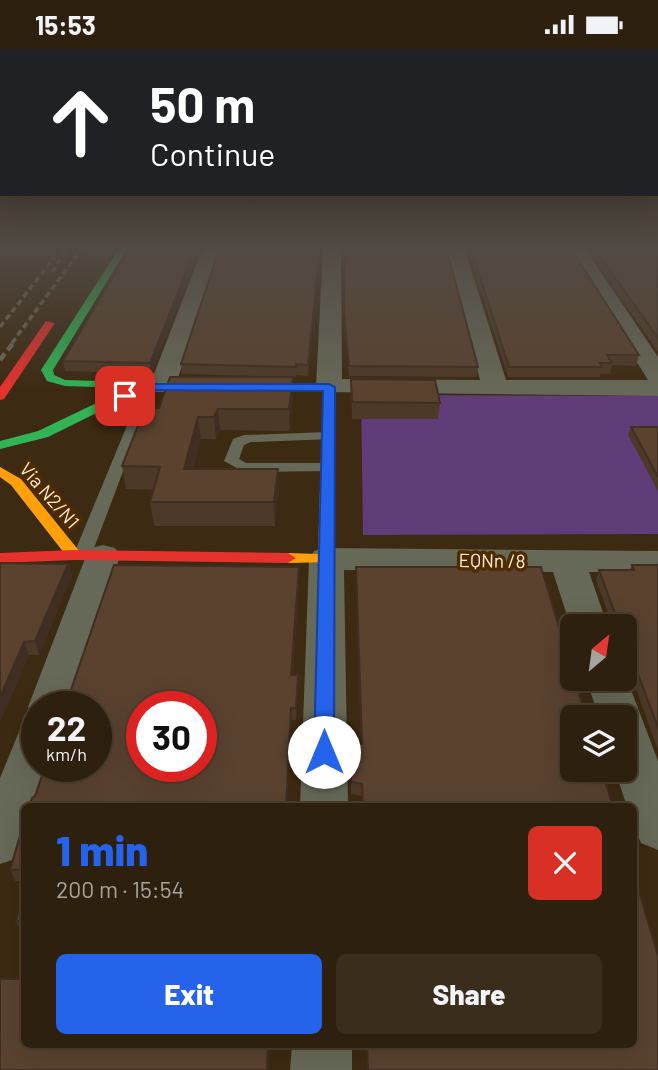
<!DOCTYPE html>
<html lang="en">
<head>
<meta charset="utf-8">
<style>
	body { margin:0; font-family:Barlow,sans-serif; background:#3a2d1c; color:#f1f3f6; height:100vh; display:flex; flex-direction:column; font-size:26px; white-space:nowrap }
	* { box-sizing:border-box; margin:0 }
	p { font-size:23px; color:#a7a39e }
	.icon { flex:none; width:38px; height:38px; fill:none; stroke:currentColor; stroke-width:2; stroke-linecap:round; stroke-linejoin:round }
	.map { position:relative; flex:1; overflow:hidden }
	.panel { position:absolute; left:21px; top:754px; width:616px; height:245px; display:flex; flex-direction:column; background:#2e200e; border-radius:10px; box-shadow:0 7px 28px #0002,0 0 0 2px #493e2e }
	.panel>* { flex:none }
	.guide { position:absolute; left:0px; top:0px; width:658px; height:147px; box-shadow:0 7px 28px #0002,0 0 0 2px #493e2e; background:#202124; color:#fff; overflow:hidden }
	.needle { width:46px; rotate:29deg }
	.buttons { position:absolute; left:560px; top:565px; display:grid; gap:14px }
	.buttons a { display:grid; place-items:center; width:77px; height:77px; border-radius:10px; background:#2e200e; box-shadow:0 7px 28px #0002,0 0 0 2px #493e2e; font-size:35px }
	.speed { position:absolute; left:21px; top:642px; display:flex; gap:14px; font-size:35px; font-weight:700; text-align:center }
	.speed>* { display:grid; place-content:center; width:91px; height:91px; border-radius:50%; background:#2e200e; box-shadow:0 7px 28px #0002,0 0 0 2px #493e2e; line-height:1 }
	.speed small { font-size:18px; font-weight:400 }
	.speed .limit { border:10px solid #d22; background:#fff; color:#111 }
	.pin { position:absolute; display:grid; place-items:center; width:60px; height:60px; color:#fff; margin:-30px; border-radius:14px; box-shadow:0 4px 10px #0006 }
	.me { position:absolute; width:77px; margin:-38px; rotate:0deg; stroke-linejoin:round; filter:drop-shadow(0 0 5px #0008) }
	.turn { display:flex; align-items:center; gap:24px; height:147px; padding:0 35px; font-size:32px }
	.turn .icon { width:91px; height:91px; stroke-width:2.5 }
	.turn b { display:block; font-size:49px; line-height:60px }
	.round { display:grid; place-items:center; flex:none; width:74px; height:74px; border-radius:10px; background:#3a2d1c }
	.head { display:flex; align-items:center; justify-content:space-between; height:119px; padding:0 35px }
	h1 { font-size:42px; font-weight:800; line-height:52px; color:#2563eb }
	.button { display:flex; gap:14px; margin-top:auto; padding:14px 35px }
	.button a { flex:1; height:80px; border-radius:10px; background:#2563eb; color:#fff; font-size:28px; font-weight:800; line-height:80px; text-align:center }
	.button a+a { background:#3a2d1c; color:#f1f3f6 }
	.status { display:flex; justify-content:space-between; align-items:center; height:49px; padding:0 35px; background:#2e200e; direction:ltr }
	.status svg { height:19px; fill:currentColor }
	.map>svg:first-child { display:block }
	.green { fill:#603c78 }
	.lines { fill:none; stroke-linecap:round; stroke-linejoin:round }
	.lane { fill:#676958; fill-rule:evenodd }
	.street { fill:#676958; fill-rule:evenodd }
	.fast { fill:#30b455; fill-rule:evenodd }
	.slow { fill:#ff9f0a; fill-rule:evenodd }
	.jam { fill:#e5322d; fill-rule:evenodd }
	.rail-far1 { stroke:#706a59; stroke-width:3.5; stroke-dasharray:6 3.5; stroke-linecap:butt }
	.rail { stroke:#706a59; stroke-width:4.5; stroke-dasharray:8 4.5; stroke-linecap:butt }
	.wall { fill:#4d3928 }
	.shaded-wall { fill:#3f2e21 }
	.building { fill:#5a422f; stroke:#3f2e21; stroke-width:2; fill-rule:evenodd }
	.route { fill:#2563eb; stroke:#184099; stroke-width:2 }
	.labels { text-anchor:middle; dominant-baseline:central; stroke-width:7; stroke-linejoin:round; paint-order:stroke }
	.street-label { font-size:19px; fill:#fdecdc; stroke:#4f2c00 }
</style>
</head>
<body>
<div class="status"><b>15:53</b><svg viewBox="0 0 49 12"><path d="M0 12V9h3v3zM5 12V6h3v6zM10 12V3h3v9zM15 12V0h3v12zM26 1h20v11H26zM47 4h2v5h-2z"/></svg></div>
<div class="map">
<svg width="658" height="1021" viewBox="0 0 658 1021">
	<rect width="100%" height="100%" fill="#3d2a12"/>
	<!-- green -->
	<path class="green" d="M361,346L658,347V485L363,486Z"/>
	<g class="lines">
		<!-- lane -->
		<path class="lane" d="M149,334L155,338L91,507L88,511H76L73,507L143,338Z
			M328,383L333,384V390L251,393L244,396L239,410L246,414H327L335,419L332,422L244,423L224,412L233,390L244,386Z"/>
		<!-- street -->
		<path class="street" d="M203,198H221L175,338L171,343H153L149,338Z
			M323,198H341L342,330L480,331L446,198H464L506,331H648L566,198H584L658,308V347L320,343L316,338Z
			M103,496L115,499L120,507L70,658H37V671L34,670L28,658L86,507L91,499Z
			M326,499L658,502V524L589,523L608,578H572V582L553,523L344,521L348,758H300L309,510L314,502Z
			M625,625L658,712V801L641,794L634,779V758H627L615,721H625V668H599L586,630H625Z
			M37,673V718H50L37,758H24V794L18,809L0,815V729L21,678Z
			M292,996H352V1021H290Z"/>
		<!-- fast -->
		<path class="fast" d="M120,198H128L53,321L54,326L65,331L202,335L208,338L202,341L145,340L48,388L0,400V392L38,382L128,339L65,337L47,332L41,321Z"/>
		<!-- slow -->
		<path class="slow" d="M202,335L333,336L334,510L332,513L288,514L280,509L288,504L318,505L323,341L198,340L196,338Z
			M0,418L21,430L80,503L82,506L80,509H68L11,436L0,428Z"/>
		<!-- jam -->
		<path class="jam" d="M46,272L55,274L4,350L0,351V338Z
			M74,501L288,504L296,509L288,514L74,511L0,514V504Z"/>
		<!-- rail-far1 -->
		<path class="rail-far1" d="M52,223L68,198
			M0,278L54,209
			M12,294L83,198"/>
		<!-- rail -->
		<path class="rail" d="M0,311L14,293"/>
	</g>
	<!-- wall -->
	<path class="wall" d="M200,198L151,325L65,322L63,312Z
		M321,198L308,327L296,326V328L182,325L181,315Z
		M344,198L478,318L477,328L349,327L344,274Z
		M467,198H570L639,306L636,317L612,316L610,325H600V328H508Z
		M586,198H658V303Z
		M293,328V350L289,382L220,381L216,390H201L193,420H278L279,443L275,477H154L150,453L154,441L126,440L122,417L159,359Z
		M351,330L440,354L438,370H352Z
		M631,378H658V442L628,386Z
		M0,514L68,515L72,527L39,606H29L0,673Z
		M632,516H658V701L625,610V578H613L596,531L599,521H630Z
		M299,518V529L293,626H298L296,671H291L35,747Z
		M356,518L613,758H362V747L351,745V695H361Z
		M24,773V832H15L10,821Z
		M24,844V883H21L16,872Z"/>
	<!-- shaded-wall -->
	<path class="shaded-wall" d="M196,198H200L151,325L150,314Z
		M320,198H321L308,327V316Z
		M293,328V350L289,382V360Z
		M218,360L220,381L216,390L214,368Z
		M198,368L201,390L187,444L184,420Z
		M278,420L279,443L275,477L274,453Z
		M68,515L72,527L39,606L35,592Z
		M299,518V529L292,638L291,626Z
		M24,593L29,606L0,673V648Z
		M298,626V638L296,671V659Z
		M291,659V671L287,758H286Z
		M268,996H270L269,1021H267Z"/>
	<!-- building -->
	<path class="building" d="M131,198H196L150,314L63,312Z
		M220,198H320L308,316L296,315V318L181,315Z
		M344,198H446L478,318L349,317L344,264Z
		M470,198H570L639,306H607L612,314H600L602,318H509Z
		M593,198H658V289Z
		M170,328H293L289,360H218L214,368H198L184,420H278L274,453H150L160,418L122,417L145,359H159Z
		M351,330L435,331L440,354L352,353Z
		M631,378H658V428Z
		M0,514L68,515L35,592L24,593L0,648Z
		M114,516L299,518L291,626H298L296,659H291L286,758H29L32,749L35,747L45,718H96V658H65ZM142,658H201V718H142Z
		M632,516H658V679L625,590V578H620L599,521H634Z
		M356,518H541L572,622V630H575L586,668H572V721H602L613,758H363L362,735L351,733V695H362Z
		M24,773V820L10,821Z
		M634,825L658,907V1021H368L367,996H634Z
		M24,844V872H16Z
		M0,930H24V996H268L267,1021H0Z"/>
	<!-- sky -->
	<linearGradient id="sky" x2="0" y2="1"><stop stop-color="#22170a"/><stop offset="0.58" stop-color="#514a44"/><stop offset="1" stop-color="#514a44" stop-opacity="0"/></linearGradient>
	<rect width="658" height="341" fill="url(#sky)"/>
	<!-- route -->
	<path class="route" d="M138,335H329L335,338L334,703L331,709H317L314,703L323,342L144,341L129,350H121V344Z"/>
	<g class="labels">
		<!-- street labels -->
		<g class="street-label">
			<text transform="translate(50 446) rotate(49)">Via N2/N1</text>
			<text transform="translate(492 511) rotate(1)">EQNn /8</text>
		</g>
	</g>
</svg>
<div class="buttons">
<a><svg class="needle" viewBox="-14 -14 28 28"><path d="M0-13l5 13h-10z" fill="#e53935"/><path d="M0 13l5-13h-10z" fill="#a7a39e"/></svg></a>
<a><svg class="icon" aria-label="layers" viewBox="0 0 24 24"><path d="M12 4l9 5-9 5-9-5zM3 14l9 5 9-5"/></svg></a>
</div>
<div class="speed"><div>22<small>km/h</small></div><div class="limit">30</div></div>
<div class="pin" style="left:125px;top:347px;background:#d93025"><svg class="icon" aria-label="arrive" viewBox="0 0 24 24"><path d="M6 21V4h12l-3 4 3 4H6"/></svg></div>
<svg class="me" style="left:324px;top:703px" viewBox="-20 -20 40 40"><circle r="19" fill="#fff"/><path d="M0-13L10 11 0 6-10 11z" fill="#2563eb"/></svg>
<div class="guide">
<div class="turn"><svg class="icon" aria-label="ahead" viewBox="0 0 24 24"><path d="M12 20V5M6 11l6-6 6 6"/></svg><div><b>50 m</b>Continue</div></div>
</div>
<section class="panel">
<div class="head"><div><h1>1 min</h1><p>200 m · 15:54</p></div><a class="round" style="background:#d93025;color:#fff"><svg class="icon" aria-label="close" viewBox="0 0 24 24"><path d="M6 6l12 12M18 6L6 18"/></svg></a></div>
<div class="button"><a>Exit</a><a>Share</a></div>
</section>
</div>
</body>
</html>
